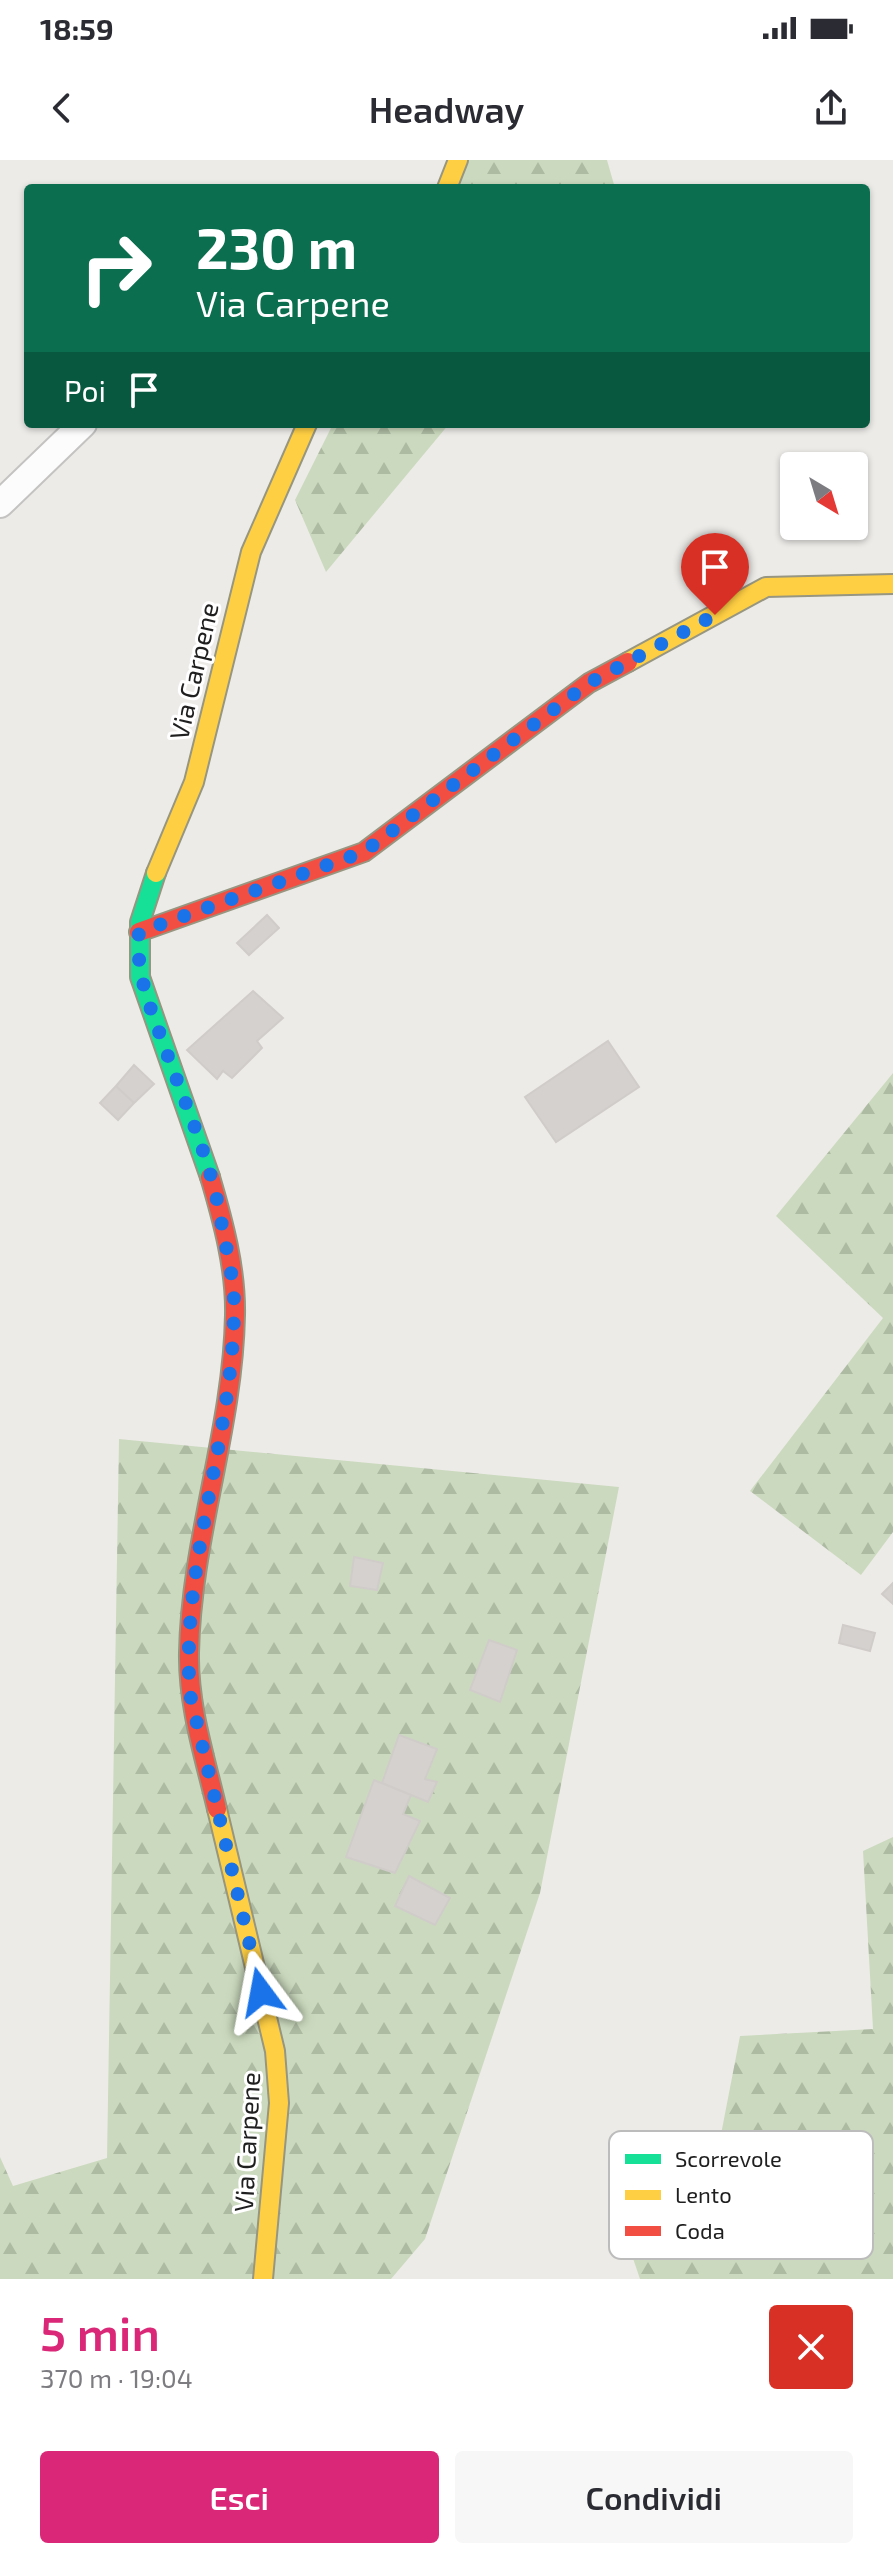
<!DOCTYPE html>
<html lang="it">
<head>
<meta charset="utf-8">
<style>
	body { margin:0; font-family:"Exo 2",sans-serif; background:#f7f7f7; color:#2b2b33; height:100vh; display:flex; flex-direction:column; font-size:30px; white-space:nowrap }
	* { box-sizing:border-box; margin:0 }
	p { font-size:26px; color:#7c7c81 }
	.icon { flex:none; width:44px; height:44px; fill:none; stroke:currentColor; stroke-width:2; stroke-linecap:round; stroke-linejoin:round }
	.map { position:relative; height:2119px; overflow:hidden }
	.side { display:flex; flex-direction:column; background:#fff; flex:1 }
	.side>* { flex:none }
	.top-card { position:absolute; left:24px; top:24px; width:846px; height:244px; border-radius:8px; box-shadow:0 2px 6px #0004; background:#0b6e4f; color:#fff; overflow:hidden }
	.needle { width:52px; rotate:142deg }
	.controls { position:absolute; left:780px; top:292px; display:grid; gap:16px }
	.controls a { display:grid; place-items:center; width:88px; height:88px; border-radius:8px; background:#fff; box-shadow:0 2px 6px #0004; font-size:40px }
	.pin { position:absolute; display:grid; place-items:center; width:68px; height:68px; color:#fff; margin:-82px -34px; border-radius:50% 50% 50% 0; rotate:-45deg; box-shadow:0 0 8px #0007 }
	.pin .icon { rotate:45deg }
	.me { position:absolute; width:88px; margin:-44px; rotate:347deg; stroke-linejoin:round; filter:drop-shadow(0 0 6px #0008) }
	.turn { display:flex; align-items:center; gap:28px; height:168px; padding:0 40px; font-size:36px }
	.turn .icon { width:104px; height:104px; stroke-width:2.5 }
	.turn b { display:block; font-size:56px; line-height:68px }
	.then { display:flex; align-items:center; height:76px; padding:0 40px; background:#0003; gap:16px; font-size:30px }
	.round { display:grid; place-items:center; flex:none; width:84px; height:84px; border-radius:8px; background:#f7f7f7 }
	.overview { display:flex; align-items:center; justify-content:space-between; height:136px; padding:0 40px }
	h1 { font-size:48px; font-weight:600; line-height:60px; color:#db2777 }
	.cta { display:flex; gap:16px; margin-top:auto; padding:16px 40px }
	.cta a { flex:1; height:92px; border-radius:8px; background:#db2777; color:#fff; font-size:32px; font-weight:600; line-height:92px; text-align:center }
	.cta a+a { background:#f7f7f7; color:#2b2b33 }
	.status { display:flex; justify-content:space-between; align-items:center; height:56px; padding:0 40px; background:#fff; direction:ltr }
	.status svg { height:22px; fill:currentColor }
	header { display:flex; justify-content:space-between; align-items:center; height:104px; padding:0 40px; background:#fff; font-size:36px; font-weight:600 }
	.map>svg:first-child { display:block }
	.forest { fill:url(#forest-firs) }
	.building { fill:#d4d1cf; stroke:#d0ccc9; stroke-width:2 }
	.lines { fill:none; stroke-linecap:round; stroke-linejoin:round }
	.street-casing { stroke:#c4c3c2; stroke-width:30 }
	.fast-casing { stroke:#979680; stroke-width:22 }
	.slow-casing { stroke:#979680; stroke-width:22 }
	.jam-casing { stroke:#979680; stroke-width:22 }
	.street { stroke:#fcfcfc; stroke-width:26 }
	.fast { stroke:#16e098; stroke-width:18 }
	.slow { stroke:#ffcf43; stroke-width:18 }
	.jam { stroke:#f24e42; stroke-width:18 }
	.route { stroke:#1a73e8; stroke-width:14; stroke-dasharray:0 25.2 }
	.labels { text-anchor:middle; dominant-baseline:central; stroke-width:6; stroke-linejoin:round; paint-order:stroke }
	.street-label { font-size:26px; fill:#1f1f1f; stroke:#fff }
	.key { fill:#fff; stroke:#bcbcbc; stroke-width:2 }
	.key-label { font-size:22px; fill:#1f1f1f }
</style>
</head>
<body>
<div class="status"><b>18:59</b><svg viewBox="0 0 49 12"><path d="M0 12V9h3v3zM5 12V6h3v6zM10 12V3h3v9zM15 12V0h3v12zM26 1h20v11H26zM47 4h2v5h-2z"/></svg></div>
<header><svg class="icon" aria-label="back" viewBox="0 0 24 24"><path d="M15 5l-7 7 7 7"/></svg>Headway<svg class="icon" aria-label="share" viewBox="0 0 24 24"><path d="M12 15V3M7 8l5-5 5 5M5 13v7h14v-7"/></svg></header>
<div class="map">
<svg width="893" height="2119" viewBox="0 0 893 2119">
	<defs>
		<pattern id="forest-firs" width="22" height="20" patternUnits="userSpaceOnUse" patternTransform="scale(2)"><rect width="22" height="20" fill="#cbdabe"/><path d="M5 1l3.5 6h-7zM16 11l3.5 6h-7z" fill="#aebba3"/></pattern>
	</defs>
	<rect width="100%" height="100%" fill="#edebe8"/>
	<!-- forest -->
	<path class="forest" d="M466,0H607L615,28H452Z
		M333,264H449L326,412L295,340Z
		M893,913V1372L861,1415L750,1331L883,1158L776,1056Z
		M119,1279L619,1327L540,1733L425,2079L391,2119H0V1997L13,2026L107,1998Z
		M893,1677V2119H640L624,2072L700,2083L740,1876L873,1869L863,1691Z"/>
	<!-- building -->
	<path class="building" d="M267,755L279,768L249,795L237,783Z
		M253,831L283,858L257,881L262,888L232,918L223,911L217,919L187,890Z
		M608,881L639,927L556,982L525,937Z
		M134,905L154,924L134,943L116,926Z
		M116,926L134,943L118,960L100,943Z
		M354,1397L383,1403L377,1430L350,1426Z
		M893,1423V1444L882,1434Z
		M843,1465L875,1473L870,1491L839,1483Z
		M489,1480L517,1490L500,1542L470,1530Z
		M399,1575L437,1589L425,1619L437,1622L428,1642L382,1623Z
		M374,1620L411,1635L403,1654L420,1661L395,1713L346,1697Z
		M409,1716L450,1738L435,1765L395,1746Z"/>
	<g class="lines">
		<!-- street casing -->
		<g class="street-casing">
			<path id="street" d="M0,344L83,264"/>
		</g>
		<!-- fast casing -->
		<g class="fast-casing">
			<path id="fast" d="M156,713L140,762V817L210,1017"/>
		</g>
		<!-- slow casing -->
		<g class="slow-casing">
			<path id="slow" d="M447,28L458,0
				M628,502L766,427L893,424
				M156,713L194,622L251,392L307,264
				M217,1649L275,1891L279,1943L263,2119"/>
		</g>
		<!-- jam casing -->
		<g class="jam-casing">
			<path id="jam" d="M139,772L364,692L589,523L628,502
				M210,1017C223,1061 236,1109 235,1155C233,1269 191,1379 189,1493C188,1546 205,1598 217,1649"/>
		</g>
		<!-- street -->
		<use href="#street" class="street"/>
		<!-- fast -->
		<use href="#fast" class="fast"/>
		<!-- slow -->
		<use href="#slow" class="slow"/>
		<!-- jam -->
		<use href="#jam" class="jam"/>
	</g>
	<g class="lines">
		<!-- route -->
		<path class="route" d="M261,1832L190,1534C180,1405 233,1279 234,1150C235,1121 226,1089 221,1060C211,1001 185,944 165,888C151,849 135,814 139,772L364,692L589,523L715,455"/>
	</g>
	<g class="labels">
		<!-- street labels -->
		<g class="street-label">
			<text transform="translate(193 511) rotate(-77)">Via Carpene</text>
			<text transform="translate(246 1982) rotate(-87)">Via Carpene</text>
		</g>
	</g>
	<!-- legend -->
	<rect x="609" y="1971" width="264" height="128" rx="12" class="key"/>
	<rect x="625" y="1994" width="36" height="10" fill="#16e098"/>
	<rect x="625" y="2030" width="36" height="10" fill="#ffcf43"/>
	<rect x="625" y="2066" width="36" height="10" fill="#f24e42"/>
	<g class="key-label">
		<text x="675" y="2007">Scorrevole</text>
		<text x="675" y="2043">Lento</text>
		<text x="675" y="2079">Coda</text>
	</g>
</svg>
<div class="controls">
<a><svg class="needle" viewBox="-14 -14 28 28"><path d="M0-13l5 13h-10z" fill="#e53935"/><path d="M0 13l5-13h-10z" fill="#7c7c81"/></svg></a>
</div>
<div class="pin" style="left:715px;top:455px;background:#d93025"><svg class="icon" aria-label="arrive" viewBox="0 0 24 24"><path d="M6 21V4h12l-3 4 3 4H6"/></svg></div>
<svg class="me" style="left:261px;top:1832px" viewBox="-20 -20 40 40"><path d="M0-17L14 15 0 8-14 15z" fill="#1a73e8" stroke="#fff" stroke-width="4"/></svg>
<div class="top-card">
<div class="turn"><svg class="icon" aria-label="right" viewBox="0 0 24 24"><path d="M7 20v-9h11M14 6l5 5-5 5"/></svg><div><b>230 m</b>Via Carpene</div></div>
<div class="then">Poi<svg class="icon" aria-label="arrive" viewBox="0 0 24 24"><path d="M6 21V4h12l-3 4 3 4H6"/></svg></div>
</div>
</div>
<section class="side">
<div class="overview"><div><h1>5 min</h1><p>370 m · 19:04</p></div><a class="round" style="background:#d93025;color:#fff"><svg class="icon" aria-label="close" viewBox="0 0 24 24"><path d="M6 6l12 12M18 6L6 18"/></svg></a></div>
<div class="cta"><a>Esci</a><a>Condividi</a></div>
</section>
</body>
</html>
